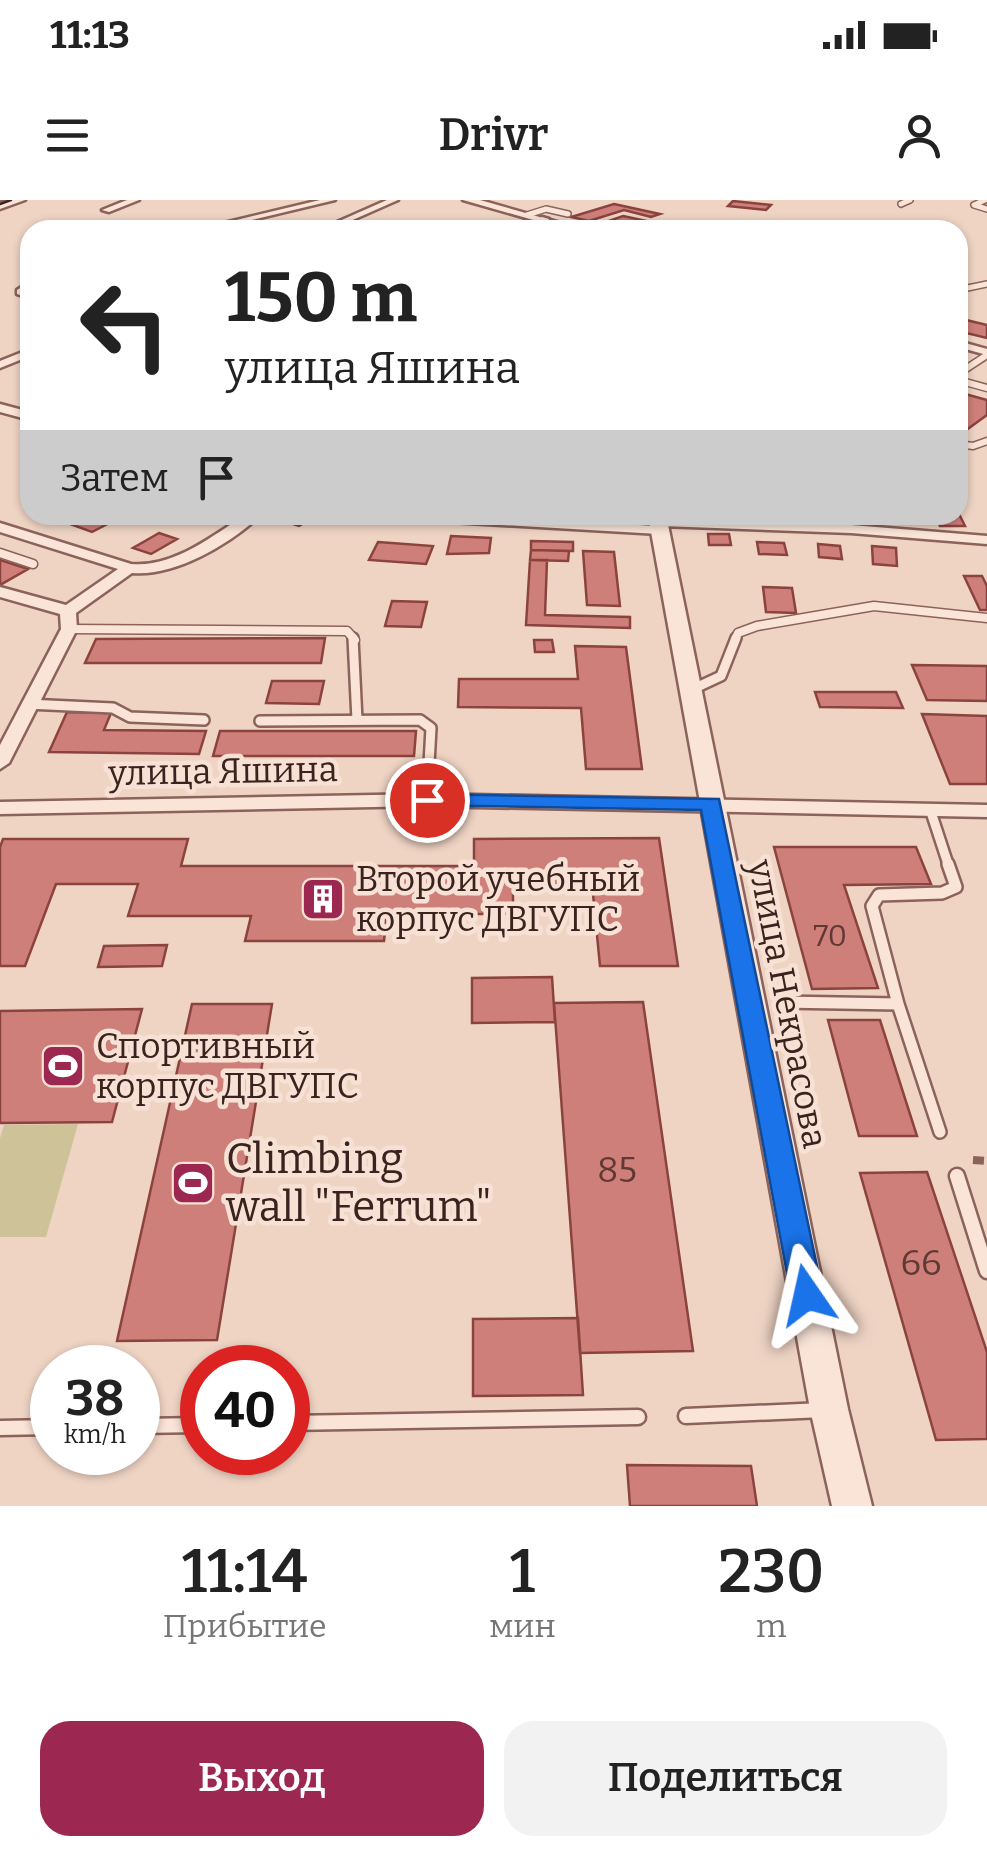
<!DOCTYPE html>
<html lang="ru">
<head>
<meta charset="utf-8">
<style>
	body { margin:0; font-family:Bitter,serif; background:#f2f2f2; color:#222; height:100vh; display:flex; flex-direction:column; font-size:38px; white-space:nowrap }
	* { box-sizing:border-box; margin:0 }
	p { font-size:32px; color:#767676 }
	.icon { flex:none; width:55px; height:55px; fill:none; stroke:currentColor; stroke-width:2; stroke-linecap:round; stroke-linejoin:round }
	.map { position:relative; height:1306px; overflow:hidden }
	.drawer { display:flex; flex-direction:column; background:#fff; flex:1 }
	.drawer>* { flex:none }
	.guide { position:absolute; left:20px; top:20px; width:948px; height:305px; border-radius:30px; box-shadow:0 2px 8px #0004; background:#fff; color:#222; overflow:hidden }
	.speed { position:absolute; left:30px; top:1145px; display:flex; gap:20px; font-size:50px; font-weight:700; text-align:center }
	.speed>* { display:grid; place-content:center; width:130px; height:130px; border-radius:50%; background:#fff; box-shadow:0 2px 8px #0004; line-height:1 }
	.speed small { font-size:25px; font-weight:400 }
	.speed .limit { border:15px solid #d22; background:#fff; color:#111 }
	.pin { position:absolute; display:grid; place-items:center; width:85px; height:85px; color:#fff; margin:-42px; border:5px solid #fff; border-radius:50%; box-shadow:0 2px 10px #0007 }
	.me { position:absolute; width:110px; margin:-55px; rotate:349deg; stroke-linejoin:round; filter:drop-shadow(0 0 8px #0008) }
	.turn { display:flex; align-items:center; gap:35px; height:210px; padding:0 40px; font-size:45px }
	.turn .icon { width:130px; height:130px; stroke-width:2.5 }
	.turn b { display:block; font-size:70px; line-height:85px }
	.then { display:flex; align-items:center; height:95px; padding:0 40px; background:#0003; gap:20px; font-size:38px }
	.eta { display:flex; justify-content:space-evenly; align-items:center; height:170px; text-align:center }
	.eta b { font-size:60px; font-weight:600; line-height:70px }
	.button { display:flex; gap:20px; margin-top:auto; padding:20px 40px }
	.button a { flex:1; height:115px; border-radius:30px; background:#9c2851; color:#fff; font-size:40px; font-weight:600; line-height:115px; text-align:center }
	.button a+a { background:#f2f2f2; color:#222 }
	.status { display:flex; justify-content:space-between; align-items:center; height:70px; padding:0 50px; background:#fff; direction:ltr }
	.status svg { height:28px; fill:currentColor }
	header { display:flex; justify-content:space-between; align-items:center; height:130px; padding:0 40px; background:#fff; font-size:45px; font-weight:600 }
	.map>svg:first-child { display:block }
	.green { fill:#cec298 }
	.building { fill:#cf7f79; stroke:#8b433f; stroke-width:2.5 }
	.lines { fill:none; stroke-linecap:round; stroke-linejoin:round }
	.service-far5-casing { stroke:#8b635a; stroke-width:8 }
	.service-far4-casing { stroke:#8b635a; stroke-width:9 }
	.service-far3-casing { stroke:#8b635a; stroke-width:11 }
	.service-far2-casing { stroke:#8b635a; stroke-width:14 }
	.service-far1-casing { stroke:#8b635a; stroke-width:16 }
	.service-casing { stroke:#8b635a; stroke-width:19 }
	.minor-casing { stroke:#8b635a; stroke-width:5 }
	.tertiary-casing { stroke:#8b635a; stroke-width:5 }
	.path { stroke:#8b635a; stroke-width:8; stroke-dasharray:11 8; stroke-linecap:butt }
	.service-far5 { stroke:#fae4d8; stroke-width:5 }
	.service-far4 { stroke:#fae4d8; stroke-width:6 }
	.service-far3 { stroke:#fae4d8; stroke-width:8 }
	.service-far2 { stroke:#fae4d8; stroke-width:9 }
	.service-far1 { stroke:#fae4d8; stroke-width:11 }
	.service { stroke:#fae4d8; stroke-width:14 }
	.minor { fill:#fae4d8; fill-rule:evenodd }
	.tertiary { fill:#fae4d8; fill-rule:evenodd }
	.tram { stroke:#3b221e; stroke-width:2.5 }
	.route { fill:#1a73e8; stroke:#114b97; stroke-width:2.5 }
	.labels { text-anchor:middle; dominant-baseline:central; stroke-width:9; stroke-linejoin:round; paint-order:stroke }
	.number-label { font-size:30px; fill:#603935 }
	.street-label { font-size:35px; fill:#3b221e; stroke:#f7e1d4 }
	.poi-label { font-size:35px; fill:#3b221e; stroke:#f7e1d4; text-anchor:start }
	.near-number-label { font-size:35px; fill:#603935 }
	.near-poi-label { font-size:42px; fill:#3b221e; stroke:#f7e1d4; text-anchor:start }
</style>
</head>
<body>
<div class="status"><b>11:13</b><svg viewBox="0 0 49 12"><path d="M0 12V9h3v3zM5 12V6h3v6zM10 12V3h3v9zM15 12V0h3v12zM26 1h20v11H26zM47 4h2v5h-2z"/></svg></div>
<header><svg class="icon" aria-label="menu" viewBox="0 0 24 24"><path d="M4 6h16M4 12h16M4 18h16"/></svg>Drivr<svg class="icon" aria-label="person" viewBox="0 0 24 24"><circle cx="12" cy="8" r="4"/><path d="M4 21q1-7 8-7t8 7"/></svg></header>
<div class="map">
<svg width="987" height="1306" viewBox="0 0 987 1306">
	<rect width="100%" height="100%" fill="#efd4c4"/>
	<!-- green -->
	<path class="green" d="M78,924L46,1037H0V938L4,925Z"/>
	<!-- building -->
	<path class="building" d="M733,1L771,5L766,10L728,6Z
		M614,4L660,14L651,17L624,10L589,21L571,17Z
		M623,16L688,30H625L600,24Z
		M958,118L987,125V138L958,131Z
		M958,192L987,200V215L958,236Z
		M958,312L965,326H940L934,315Z
		M93,315H105L117,319L92,332L73,325Z
		M284,315H317L299,326L277,319Z
		M159,333L177,339L151,354L133,348Z
		M708,334H729L731,345H709Z
		M451,336L491,338L489,353L447,354Z
		M531,341L573,342V351L531,350Z
		M378,342L433,346L426,364L369,360Z
		M757,342L784,343L787,355L759,354Z
		M818,344L840,346L842,359L819,357Z
		M872,346L896,348L897,366L873,364Z
		M531,350L569,351L568,361L530,360Z
		M583,351L614,352L620,406L587,405Z
		M0,360L28,369L0,385Z
		M530,360H547L545,415L630,417V428L526,425Z
		M964,376H982L987,386V410H980Z
		M763,387L792,388L796,413L766,412Z
		M392,401L427,402L421,427L385,426Z
		M325,438L321,463H85L96,439Z
		M534,440H552L554,452H535Z
		M575,446L626,447L642,569H586L581,508L458,507L459,479H578Z
		M912,465L987,466V501L927,500Z
		M272,481H324L319,504L266,503Z
		M815,492H896L903,508L820,507Z
		M67,512L111,513L104,530L206,531L199,554L49,552Z
		M922,514L987,516V584H950Z
		M220,531H416L414,556H213Z
		M659,638L678,766H600L592,684H513V714H387L384,741H245L251,716H128L138,684H56L25,766H0V647L3,639H188L181,666H474V639Z
		M774,647H916L931,684L844,685L878,788L812,789Z
		M167,745L162,766L98,767L104,746Z
		M552,777L555,822L472,823V778Z
		M643,802L693,1151L580,1153L554,803Z
		M192,804H272L217,1140L117,1141Z
		M142,809L112,922L0,923V811Z
		M828,820H880L917,936H859Z
		M927,972L987,1152V1239L936,1240L860,973Z
		M578,1118L583,1195L473,1196V1119Z
		M627,1265L751,1266L757,1306H630Z"/>
	<g class="lines">
		<!-- service-far5 casing -->
		<g class="service-far5-casing">
			<path id="service-far5" d="M985,0L974,5L987,9
				M901,4L910,0
				M527,15L546,9L568,14
				M958,90L987,84"/>
		</g>
		<!-- service-far4 casing -->
		<g class="service-far4-casing">
			<path id="service-far4" d="M958,174L987,155
				M958,180L987,188
				M958,244L973,246L987,241"/>
		</g>
		<!-- service-far3 casing -->
		<g class="service-far3-casing">
			<path id="service-far3" d="M0,353L33,364
				M69,429L347,431L355,440
				M735,440L738,433L757,426L874,406L987,418"/>
		</g>
		<!-- service-far2 casing -->
		<g class="service-far2-casing">
			<path id="service-far2" d="M353,438L357,520
				M691,490L721,476L736,438
				M27,504L113,508L130,517L204,520
				M260,521L420,520L431,528L427,600
				M930,609L949,667"/>
		</g>
		<!-- service-far1 casing -->
		<g class="service-far1-casing">
			<path id="service-far1" d="M781,802L898,804L940,932
				M898,804L872,706L879,695L942,693L956,687L948,664"/>
		</g>
		<!-- service casing -->
		<g class="service-casing">
			<path id="service" d="M957,976L987,1071
				M686,1216L823,1210
				M288,1223L638,1217
				M138,1226L202,1225
				M0,1228L52,1227"/>
		</g>
		<!-- minor casing -->
		<g class="minor-casing">
			<path id="minor" d="M127,0H139L109,12L102,10Z
				M320,0H335L210,30H195Z
				M387,0H398L330,30H319Z
				M542,17L549,19L537,30H528Z
				M30,82V98L17,94V90Z
				M958,141L987,149V155L958,147Z
				M30,149V156L0,168V161Z
				M0,204L30,212V220L0,212Z
				M245,315H261C230,344 175,377 132,373L76,413L77,429L9,563L0,569V545L61,429L60,414L0,397V387L66,405L118,369L0,332V323L131,364C172,368 211,337 245,315Z
				M392,315H472L655,326L651,322L658,318L851,325L987,336V344L851,333L661,326L666,330L659,334L399,319Z
				M427,594L987,605V617L427,606L0,614V602Z"/>
		</g>
		<!-- tertiary casing -->
		<g class="tertiary-casing">
			<path id="tertiary" d="M9,0H25L0,9V3Z
				M463,0H480L585,30H568Z
				M648,315H666L848,1209L872,1306H832L810,1209Z"/>
		</g>
		<!-- path -->
		<path class="path" d="M973,960L987,961"/>
		<!-- service-far5 -->
		<use href="#service-far5" class="service-far5"/>
		<!-- service-far4 -->
		<use href="#service-far4" class="service-far4"/>
		<!-- service-far3 -->
		<use href="#service-far3" class="service-far3"/>
		<!-- service-far2 -->
		<use href="#service-far2" class="service-far2"/>
		<!-- service-far1 -->
		<use href="#service-far1" class="service-far1"/>
		<!-- service -->
		<use href="#service" class="service"/>
		<!-- minor -->
		<use href="#minor" class="minor"/>
		<!-- tertiary -->
		<use href="#tertiary" class="tertiary"/>
		<!-- tram -->
		<path class="tram" d="M0,4L11,0"/>
	</g>
	<!-- route -->
	<path class="route" d="M427,594L719,599L823,1095L818,1105L807,1109L796,1105L791,1095L701,610L419,605L416,600L419,596Z"/>
	<!-- icons -->
	<defs>
		<g id="building-square" transform="scale(2.25)"><rect x="-9" y="-9" width="18" height="18" rx="4" fill="#9c2851" stroke="#f7e1d4"/><path d="M-4-6H4V6H1V3H-1V6H-4ZM-2.5-4.3h1.7v1.8h-1.7ZM.8-4.3h1.7v1.8H.8ZM-2.5-1h1.7V.8h-1.7ZM.8-1h1.7V.8H.8Z" fill="#fff"/></g>
		<g id="stadium-square" transform="scale(2.25)"><rect x="-9" y="-9" width="18" height="18" rx="4" fill="#9c2851" stroke="#f7e1d4"/><path d="M0-5a6.5 5 0 1 0 0 10a6.5 5 0 1 0 0-10ZM-3.5-1.8h7v3.6h-7Z" fill="#fff"/></g>
	</defs>
	<g fill-rule="evenodd">
		<use href="#building-square" x="323" y="699"/>
		<use href="#stadium-square" x="63" y="866"/>
		<use href="#stadium-square" x="193" y="983"/>
	</g>
	<g class="labels">
		<!-- number labels -->
		<g class="number-label">
			<text x="830" y="736">70</text>
		</g>
		<!-- street labels -->
		<g class="street-label">
			<text transform="translate(223 571) rotate(-1)">улица Яшина</text>
			<text transform="translate(788 804) rotate(79)">улица Некрасова</text>
		</g>
		<!-- poi labels -->
		<g class="poi-label">
			<text x="356" y="679">Второй учебный<tspan x="356" dy="40">корпус ДВГУПС</tspan></text>
			<text x="96" y="846">Спортивный<tspan x="96" dy="40">корпус ДВГУПС</tspan></text>
		</g>
		<!-- near-number labels -->
		<g class="near-number-label">
			<text x="617" y="970">85</text>
			<text x="921" y="1063">66</text>
		</g>
		<!-- near-poi labels -->
		<g class="near-poi-label">
			<text x="226" y="959">Climbing<tspan x="226" dy="48">wall "Ferrum"</tspan></text>
		</g>
	</g>
</svg>
<div class="speed"><div>38<small>km/h</small></div><div class="limit">40</div></div>
<div class="pin" style="left:427px;top:600px;background:#d93025"><svg class="icon" aria-label="arrive" viewBox="0 0 24 24"><path d="M6 21V4h12l-3 4 3 4H6"/></svg></div>
<svg class="me" style="left:807px;top:1095px" viewBox="-20 -20 40 40"><path d="M0-17L14 15 0 8-14 15z" fill="#1a73e8" stroke="#fff" stroke-width="4"/></svg>
<div class="guide">
<div class="turn"><svg class="icon" aria-label="left" viewBox="0 0 24 24"><path d="M17 20v-9H6M10 6l-5 5 5 5"/></svg><div><b>150 m</b>улица Яшина</div></div>
<div class="then">Затем<svg class="icon" aria-label="arrive" viewBox="0 0 24 24"><path d="M6 21V4h12l-3 4 3 4H6"/></svg></div>
</div>
</div>
<section class="drawer">
<div class="eta">
<div><b>11:14</b><p>Прибытие</p></div>
<div><b>1</b><p>мин</p></div>
<div><b>230</b><p>m</p></div>
</div>
<div class="button"><a>Выход</a><a>Поделиться</a></div>
</section>
</body>
</html>
